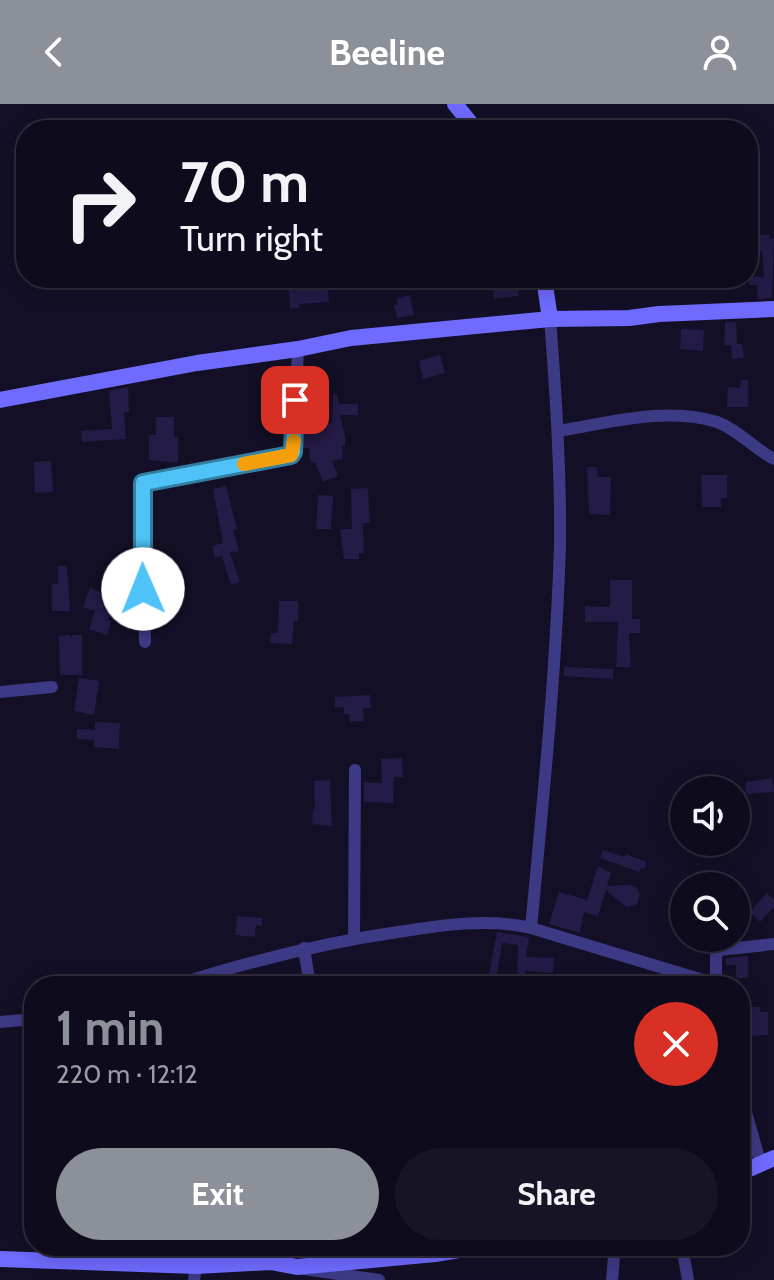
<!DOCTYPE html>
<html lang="en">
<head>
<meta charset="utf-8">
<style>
	body { margin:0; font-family:Cabin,sans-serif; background:#171425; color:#f1f3f6; height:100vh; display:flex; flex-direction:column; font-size:30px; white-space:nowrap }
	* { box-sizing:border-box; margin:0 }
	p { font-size:26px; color:#9b9ba3 }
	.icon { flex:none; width:44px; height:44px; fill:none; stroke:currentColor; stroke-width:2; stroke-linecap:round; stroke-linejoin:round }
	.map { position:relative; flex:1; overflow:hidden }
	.panel { position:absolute; left:24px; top:872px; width:726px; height:280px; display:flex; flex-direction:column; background:#0e0b1c; border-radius:32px; box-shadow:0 4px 20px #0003,0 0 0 2px #2e2b3b }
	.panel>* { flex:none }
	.banner { position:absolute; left:16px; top:16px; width:742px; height:168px; border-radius:32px; box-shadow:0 4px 20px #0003,0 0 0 2px #2e2b3b; background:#0e0b1c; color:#f1f3f6; overflow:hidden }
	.buttons { position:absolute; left:670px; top:672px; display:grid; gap:16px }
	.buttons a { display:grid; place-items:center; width:80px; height:80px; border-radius:50%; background:#0e0b1c; box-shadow:0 4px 20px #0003,0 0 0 2px #2e2b3b; font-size:40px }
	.pin { position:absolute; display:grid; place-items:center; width:68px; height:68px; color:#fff; margin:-34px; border-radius:16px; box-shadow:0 4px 12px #0006 }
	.me { position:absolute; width:88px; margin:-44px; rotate:359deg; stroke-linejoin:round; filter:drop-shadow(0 0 6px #0008) }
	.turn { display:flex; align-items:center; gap:28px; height:168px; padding:0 32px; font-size:36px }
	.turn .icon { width:104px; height:104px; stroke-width:2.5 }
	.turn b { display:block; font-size:56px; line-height:68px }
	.round { display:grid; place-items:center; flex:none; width:84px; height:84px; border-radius:42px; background:#171425 }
	.headline { display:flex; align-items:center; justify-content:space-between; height:136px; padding:0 32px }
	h1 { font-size:48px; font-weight:700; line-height:60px; color:#8c9099 }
	.button { display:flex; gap:16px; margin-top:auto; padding:16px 32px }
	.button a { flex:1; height:92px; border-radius:48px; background:#8c9099; color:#fff; font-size:32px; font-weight:700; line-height:92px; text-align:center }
	.button a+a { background:#171425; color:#f1f3f6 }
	header { display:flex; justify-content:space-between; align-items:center; height:104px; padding:0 32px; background:#8c9099; color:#fff; font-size:36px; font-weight:700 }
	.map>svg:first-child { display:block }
	.building { fill:#241b47 }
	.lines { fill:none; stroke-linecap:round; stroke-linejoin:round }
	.street { stroke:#3d3a85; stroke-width:12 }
	.secondary { stroke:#6f6bff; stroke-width:16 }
	.route-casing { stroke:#337fa1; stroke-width:20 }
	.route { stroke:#4fc3f7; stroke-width:14 }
	.slow { stroke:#f59e0b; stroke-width:14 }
</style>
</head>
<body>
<header><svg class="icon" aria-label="back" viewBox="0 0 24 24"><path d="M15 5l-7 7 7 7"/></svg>Beeline<svg class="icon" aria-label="person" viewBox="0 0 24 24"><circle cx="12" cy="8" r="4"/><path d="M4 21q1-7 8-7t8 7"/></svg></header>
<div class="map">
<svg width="774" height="1176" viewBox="0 0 774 1176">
	<rect width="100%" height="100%" fill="#130f26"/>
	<!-- building -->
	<path class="building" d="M755,131H769V135H774L772,194L758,195L757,181H749V173H764L762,147H755Z
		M319,174V180L327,179L329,198L299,200V204H290L288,176Z
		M492,174H517L519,192L494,195Z
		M410,191L414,211L397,214L394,201H398L397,194Z
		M725,218H736L737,240H742L744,254L732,255L731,241H724Z
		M681,225L704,226L703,247L680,245Z
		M440,251L445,269L423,275L419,257Z
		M741,276H748V303H727L728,283L740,284Z
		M128,283L129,308H124L126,335L82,338L81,327L112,325L109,287Z
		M333,290H337L339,300H358V311H340L345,332V342H342L343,355L332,357L338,372L323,378L315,358L311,359L309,344H303V326H326L325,321L332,319Z
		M156,313H174V333H178V359L149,356V331H156Z
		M51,357L53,388L35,389L34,358Z
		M587,363H597V373H611L610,411L589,410Z
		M701,371H727V394H721V403H702Z
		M226,382L237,425L233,426L239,447L230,449L240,478L231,481L222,452L215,454L212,442L223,439L213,385Z
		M368,384L370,419H363L364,449H359V455H344L340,425H352L351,385Z
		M318,391L333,392L331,425H316Z
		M58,462H67L70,507H52V480H58Z
		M610,476H632V515H640V529H629L631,563H616L618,518H585V502L610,503Z
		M90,484L117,495L108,516L111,517L107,531L89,525L95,507L83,503Z
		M279,497H298V517H294L292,540L270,539L271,529H278Z
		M70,531V535L72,531H82V571H60L59,532Z
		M564,563L613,565V575L564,572Z
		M79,574L99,577L94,611L74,607Z
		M370,591L371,604H363L364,617L350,618L349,610H344V603L335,604V593Z
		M95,618L120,619L119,645L94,643V636L77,635V625L95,626Z
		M402,654L403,673H394L393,699L364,698V678L382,679L381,655Z
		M772,674L774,688L745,690L746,678Z
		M330,676L332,722L312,720L313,705H315L314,677Z
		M603,746L624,753L626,750L646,758L644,765L641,764L639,768L600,754Z
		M598,762L611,769L607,782L629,781L636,783L640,790L637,800L626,803L606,786L598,812L584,808L580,829L549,820L559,788L587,796Z
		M767,789L774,796V803L760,818L750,808Z
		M237,812L262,814V822L256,821L255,833L235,831Z
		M497,828L529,833L526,853L554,854L553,869L525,867L524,882H517L518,841L502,839L495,882H487Z
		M748,852V874H736V861H726V854Z
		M744,903H760V908H768V931L749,932L748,916H744Z"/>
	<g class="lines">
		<!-- street -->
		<path class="street" d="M558,327C608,319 668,302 717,318C739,326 754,345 774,355
			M145,538L143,379L291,351L293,348L298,245
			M0,588L52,583
			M531,824C543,697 556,569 560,441C561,365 556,290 550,215
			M354,834L355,666
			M304,844L310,882
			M172,882C247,858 321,839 398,828C442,821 487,814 531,824L716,880
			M716,882V852L719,846L774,840
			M0,918L34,915
			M740,987L761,1061
			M682,1142L688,1176
			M304,1165L379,1176
			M194,1176L196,1162
			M612,1176L615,1142"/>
		<!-- secondary -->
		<path class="secondary" d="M455,0L476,26
			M544,174L550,215
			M0,296L197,259L298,245L351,234L550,215L629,214L659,210L774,205
			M740,1069L774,1054
			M0,1155L196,1162L271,1158L297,1163L435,1150L483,1142"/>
	</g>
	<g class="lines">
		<!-- route casing -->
		<g class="route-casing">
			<path id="route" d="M143,485V379L291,351L293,348L295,296"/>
		</g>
		<!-- route -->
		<use href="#route" class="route"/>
		<!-- slow -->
		<path class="slow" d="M244,360L291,351L294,337"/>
	</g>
</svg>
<div class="buttons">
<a><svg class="icon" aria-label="sound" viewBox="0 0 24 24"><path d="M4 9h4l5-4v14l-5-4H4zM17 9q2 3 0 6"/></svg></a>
<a><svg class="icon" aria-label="search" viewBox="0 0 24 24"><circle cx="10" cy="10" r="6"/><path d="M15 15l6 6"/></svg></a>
</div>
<div class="pin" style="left:295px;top:296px;background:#d93025"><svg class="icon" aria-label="arrive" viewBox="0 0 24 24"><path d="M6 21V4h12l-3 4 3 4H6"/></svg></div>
<svg class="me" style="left:143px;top:485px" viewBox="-20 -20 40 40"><circle r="19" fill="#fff"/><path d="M0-13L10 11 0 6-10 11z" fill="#4fc3f7"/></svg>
<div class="banner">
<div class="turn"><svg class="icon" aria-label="right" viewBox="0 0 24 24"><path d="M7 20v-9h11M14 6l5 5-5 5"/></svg><div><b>70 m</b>Turn right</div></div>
</div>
<section class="panel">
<div class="headline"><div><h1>1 min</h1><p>220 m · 12:12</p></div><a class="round" style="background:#d93025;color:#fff"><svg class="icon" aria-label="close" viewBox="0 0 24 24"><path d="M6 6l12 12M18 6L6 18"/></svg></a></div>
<div class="button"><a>Exit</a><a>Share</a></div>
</section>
</div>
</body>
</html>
